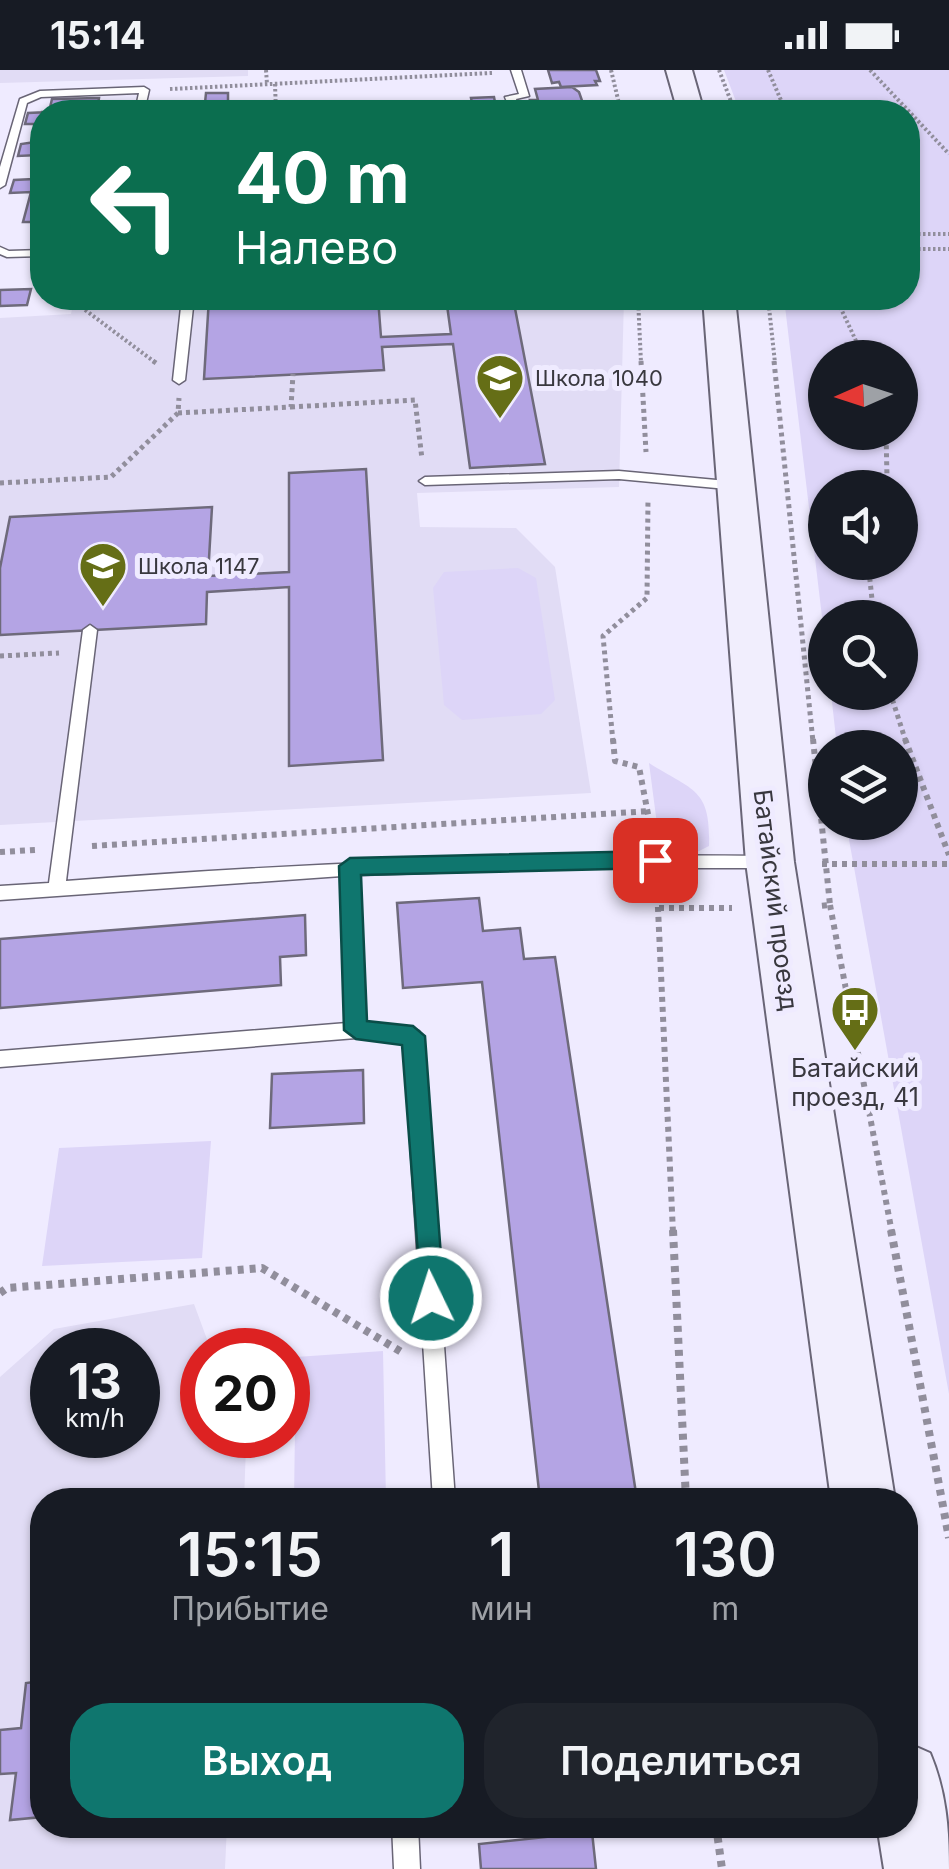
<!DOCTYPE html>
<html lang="ru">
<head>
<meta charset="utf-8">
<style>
	body { margin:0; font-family:Inter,sans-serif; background:#20242c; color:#f1f3f6; height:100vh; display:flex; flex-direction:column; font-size:38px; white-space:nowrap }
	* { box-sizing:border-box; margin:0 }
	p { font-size:32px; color:#9ea1a6 }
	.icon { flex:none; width:55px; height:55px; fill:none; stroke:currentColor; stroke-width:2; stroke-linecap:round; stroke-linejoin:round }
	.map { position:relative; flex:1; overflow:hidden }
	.details { position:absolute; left:30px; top:1418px; width:888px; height:350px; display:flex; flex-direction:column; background:#171b24; border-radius:40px; box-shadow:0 2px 8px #0004 }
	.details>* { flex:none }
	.guide { position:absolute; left:30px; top:30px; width:890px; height:210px; border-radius:40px; box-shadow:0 2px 8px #0004; background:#0b6e4f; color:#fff; overflow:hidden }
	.needle { width:65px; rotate:267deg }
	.tools { position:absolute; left:808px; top:270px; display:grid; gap:20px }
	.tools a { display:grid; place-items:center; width:110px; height:110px; border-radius:50%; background:#171b24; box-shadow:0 2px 8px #0004; font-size:50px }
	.speed { position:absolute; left:30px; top:1258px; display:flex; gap:20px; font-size:50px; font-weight:700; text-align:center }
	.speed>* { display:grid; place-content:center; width:130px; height:130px; border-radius:50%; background:#171b24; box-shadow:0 2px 8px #0004; line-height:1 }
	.speed small { font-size:25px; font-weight:400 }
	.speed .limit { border:15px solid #d22; background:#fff; color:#111 }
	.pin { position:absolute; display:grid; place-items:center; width:85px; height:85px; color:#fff; margin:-42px; border-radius:20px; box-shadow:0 5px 15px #0006 }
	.me { position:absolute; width:110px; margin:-55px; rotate:356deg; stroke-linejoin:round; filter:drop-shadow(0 0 8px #0008) }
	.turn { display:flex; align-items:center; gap:35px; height:210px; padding:0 40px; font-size:45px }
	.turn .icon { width:130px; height:130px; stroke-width:2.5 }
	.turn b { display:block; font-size:70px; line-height:85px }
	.eta { display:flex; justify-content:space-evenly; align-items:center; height:170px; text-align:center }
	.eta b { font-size:60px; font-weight:600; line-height:70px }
	.cta { display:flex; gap:20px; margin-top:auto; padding:20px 40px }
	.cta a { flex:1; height:115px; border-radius:40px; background:#0f766e; color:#fff; font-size:40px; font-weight:600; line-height:115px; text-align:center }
	.cta a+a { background:#20242c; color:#f1f3f6 }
	.status { display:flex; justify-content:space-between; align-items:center; height:70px; padding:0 50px; background:#171b24; direction:ltr }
	.status svg { height:28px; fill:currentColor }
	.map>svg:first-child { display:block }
	.built { fill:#e1dcf5; fill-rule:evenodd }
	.green { fill:#ddd5f8; fill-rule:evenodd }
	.building { fill:#b4a4e4; stroke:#6e6a7b; stroke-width:2.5 }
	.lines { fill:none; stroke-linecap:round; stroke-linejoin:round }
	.lane-casing { stroke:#696576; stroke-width:3 }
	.secondary-casing { stroke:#696576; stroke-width:4 }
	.path-far3 { stroke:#918e9c; stroke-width:4; stroke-dasharray:2.5 2.5; stroke-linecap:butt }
	.path-far2 { stroke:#918e9c; stroke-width:5; stroke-dasharray:4 4; stroke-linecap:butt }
	.path-far1 { stroke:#918e9c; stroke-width:6; stroke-dasharray:5 5; stroke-linecap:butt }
	.path { stroke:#918e9c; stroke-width:8; stroke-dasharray:6 6; stroke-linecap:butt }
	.lane { fill:#fff; fill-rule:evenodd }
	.secondary { fill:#f1eefd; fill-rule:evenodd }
	.route { fill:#0f766e; stroke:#0a4d48; stroke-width:2.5 }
	.labels { text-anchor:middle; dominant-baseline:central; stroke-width:10; stroke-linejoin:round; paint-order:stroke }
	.far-poi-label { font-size:22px; fill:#39383f; stroke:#efebff; text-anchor:start }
	.street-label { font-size:25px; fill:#39383f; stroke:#efebff }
	.poi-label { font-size:25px; fill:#39383f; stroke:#efebff }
</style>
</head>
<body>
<div class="status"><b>15:14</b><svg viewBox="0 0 49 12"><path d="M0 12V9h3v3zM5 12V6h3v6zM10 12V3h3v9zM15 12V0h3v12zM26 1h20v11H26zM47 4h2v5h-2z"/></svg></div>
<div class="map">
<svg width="949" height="1799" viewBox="0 0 949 1799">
	<rect width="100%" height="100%" fill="#efebff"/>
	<!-- built -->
	<path class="built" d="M0,0H248V6L0,13Z
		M74,228H624L619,417L417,423L420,457L516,458L555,497L591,723L0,755V248L71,244Z
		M194,1234L211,1280H202V1365H242L246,1377L244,1430H42V1755H227L225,1799H0V1307L54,1259ZM52,1280H138V1365H52Z"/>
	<!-- green -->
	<path class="green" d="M724,0H949V1324L846,753L900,752V678L837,677L831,623L900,622V548H825V572L784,228H908V42H740ZM825,288H900V362H825ZM825,418H900V492H825Z
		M518,498L536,508L555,630L541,644L462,650L444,635L433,518L444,502Z
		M649,693C693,721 711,718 709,776L695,783L661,785Z
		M211,1071L202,1188L42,1196L59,1078Z
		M383,1281L386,1430H294L296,1287Z"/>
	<!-- building -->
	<path class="building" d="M548,0H596L600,11H595L597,15L561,17L559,12L552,13Z
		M572,17L579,22L586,42H534L530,30H538L535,19Z
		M206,23H228V33H205Z
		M494,27L496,37L473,38L471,28Z
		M99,28L97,42H42V54H25L28,43L49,42L52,29Z
		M42,71V152H23L31,122L10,123L14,110L34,109L39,85L18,86L21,74Z
		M31,219L27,235L0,236V220Z
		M209,228H378L381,267L451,264L446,228H513L545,394L470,398L453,274L382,277L384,300L204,309Z
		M366,399L383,690L289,696V517L207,522L206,554L0,565V498L10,447L212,437L208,506L289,502V403Z
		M479,828L483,861L520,858L524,889L555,887L637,1430H540L482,912L403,918L397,833Z
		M305,845L306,885L280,887L281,915L0,938V869Z
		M363,1000L364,1053L270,1058L272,1004Z
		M42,1611V1747L10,1750L16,1703L0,1704V1660L21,1658L26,1613Z
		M592,1762L596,1799H481L479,1774Z"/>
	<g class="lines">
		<!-- lane casing -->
		<g class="lane-casing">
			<path id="lane" d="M511,0H521L529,26L516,29L519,42H511L505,27L519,24Z
				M144,17L149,20L144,42H135L139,23L41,27L27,33L5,115L0,118V97L20,29L40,21Z
				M0,177L9,181L42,180V186L7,187L0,184Z
				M182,228H194L185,310L179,314L173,310Z
				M619,401L738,412L744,416L738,420L619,409L425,415L419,411L425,407Z
				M90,555L97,560L66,811C300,793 533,783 768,786L776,792L768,798H576L359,805L365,953L413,958L419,961L422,966L455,1430H433L404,973L356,968L0,997V981L347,953L342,806L0,830V816L49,813L83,560Z
				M392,1755H418L420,1799H394Z"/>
		</g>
		<!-- secondary casing -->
		<g class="secondary-casing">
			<path id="secondary" d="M666,0H692L704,42H678Z
				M703,228H735L794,792L895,1430H831L746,792Z
				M905,1672L930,1683C946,1721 949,1758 949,1799H884L877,1755H905Z"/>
		</g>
		<!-- path-far3 -->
		<path class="path-far3" d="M266,0L267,14
			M611,0L621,42
			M719,0L735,42
			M768,0L786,42
			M870,0L949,84
			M275,14L276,42
			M170,19L492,3
			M908,164H949
			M908,179H949
			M69,228L156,293
			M638,228L641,293
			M768,228L775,293
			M836,228L864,288"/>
		<!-- path-far2 -->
		<path class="path-far2" d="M153,291L156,293
			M641,291L646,382
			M774,291L813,672
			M291,337L415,330L422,389
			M178,343L291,337L293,304
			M0,413L111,407L178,343L179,328
			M882,418L887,408L886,362
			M868,492L874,548
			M0,586L59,583
			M890,622L906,672
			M613,672L603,566L647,528L648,429"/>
		<!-- path-far1 -->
		<path class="path-far1" d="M613,669L615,691L639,697L652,765
			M813,669L830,835L820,836
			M905,669L949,785
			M92,776L650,741
			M0,782L35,780
			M822,794H949
			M657,817L673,1163
			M830,835L892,1163
			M659,838H732"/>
		<!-- path -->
		<path class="path" d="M673,1160L686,1430
			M891,1160L949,1468
			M0,1223L7,1218L262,1198L403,1283
			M716,1755L722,1799"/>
		<!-- lane -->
		<use href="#lane" class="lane"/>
		<!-- secondary -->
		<use href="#secondary" class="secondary"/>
	</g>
	<!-- route -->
	<path class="route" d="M655,781L666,790L655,798L361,805L367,951L413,956L425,966L444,1228L440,1237L431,1241L422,1237L402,975L356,969L344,960L339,796L350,788Z"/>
	<!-- icons -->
	<defs>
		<g id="school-pin" transform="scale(2.5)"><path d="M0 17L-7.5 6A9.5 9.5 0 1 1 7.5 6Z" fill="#656e16" stroke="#efebff"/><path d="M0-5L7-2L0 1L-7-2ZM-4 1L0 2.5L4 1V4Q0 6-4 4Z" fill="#fff"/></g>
		<g id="bus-pin" transform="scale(2.5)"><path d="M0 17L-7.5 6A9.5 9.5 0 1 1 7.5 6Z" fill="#656e16" stroke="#efebff"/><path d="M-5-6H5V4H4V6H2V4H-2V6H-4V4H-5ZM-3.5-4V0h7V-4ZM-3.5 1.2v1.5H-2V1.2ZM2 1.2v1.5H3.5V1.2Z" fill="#fff"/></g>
	</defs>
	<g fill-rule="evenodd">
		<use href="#school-pin" x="500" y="308"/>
		<use href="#school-pin" x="103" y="496"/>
		<use href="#bus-pin" x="855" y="940"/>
	</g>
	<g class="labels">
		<!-- far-poi labels -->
		<g class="far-poi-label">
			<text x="535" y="308">Школа 1040</text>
			<text x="138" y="496">Школа 1147</text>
		</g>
		<!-- street labels -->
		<g class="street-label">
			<text transform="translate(776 830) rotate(83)">Батайский проезд</text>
		</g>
		<!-- poi labels -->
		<g class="poi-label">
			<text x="855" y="998">Батайский<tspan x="855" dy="29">проезд, 41</tspan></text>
		</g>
	</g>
</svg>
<div class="tools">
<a><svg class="needle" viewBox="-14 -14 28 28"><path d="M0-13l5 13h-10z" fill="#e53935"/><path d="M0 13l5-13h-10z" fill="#9ea1a6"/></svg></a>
<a><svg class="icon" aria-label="sound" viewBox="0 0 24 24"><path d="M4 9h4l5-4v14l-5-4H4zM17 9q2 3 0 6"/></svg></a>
<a><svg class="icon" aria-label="search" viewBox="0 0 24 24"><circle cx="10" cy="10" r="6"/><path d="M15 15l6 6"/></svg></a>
<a><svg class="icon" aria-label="layers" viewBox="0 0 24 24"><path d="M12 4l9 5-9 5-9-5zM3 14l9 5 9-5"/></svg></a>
</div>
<div class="speed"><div>13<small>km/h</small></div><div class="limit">20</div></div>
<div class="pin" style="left:655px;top:790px;background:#d93025"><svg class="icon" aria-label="arrive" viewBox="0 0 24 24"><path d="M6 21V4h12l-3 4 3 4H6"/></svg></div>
<svg class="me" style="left:431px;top:1228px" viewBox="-20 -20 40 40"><circle r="17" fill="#0f766e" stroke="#fff" stroke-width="3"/><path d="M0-11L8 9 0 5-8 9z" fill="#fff"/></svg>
<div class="guide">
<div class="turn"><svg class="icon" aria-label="left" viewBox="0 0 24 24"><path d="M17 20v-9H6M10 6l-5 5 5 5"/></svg><div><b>40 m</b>Налево</div></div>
</div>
<section class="details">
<div class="eta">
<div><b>15:15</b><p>Прибытие</p></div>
<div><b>1</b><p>мин</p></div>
<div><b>130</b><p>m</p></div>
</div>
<div class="cta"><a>Выход</a><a>Поделиться</a></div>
</section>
</div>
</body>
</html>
